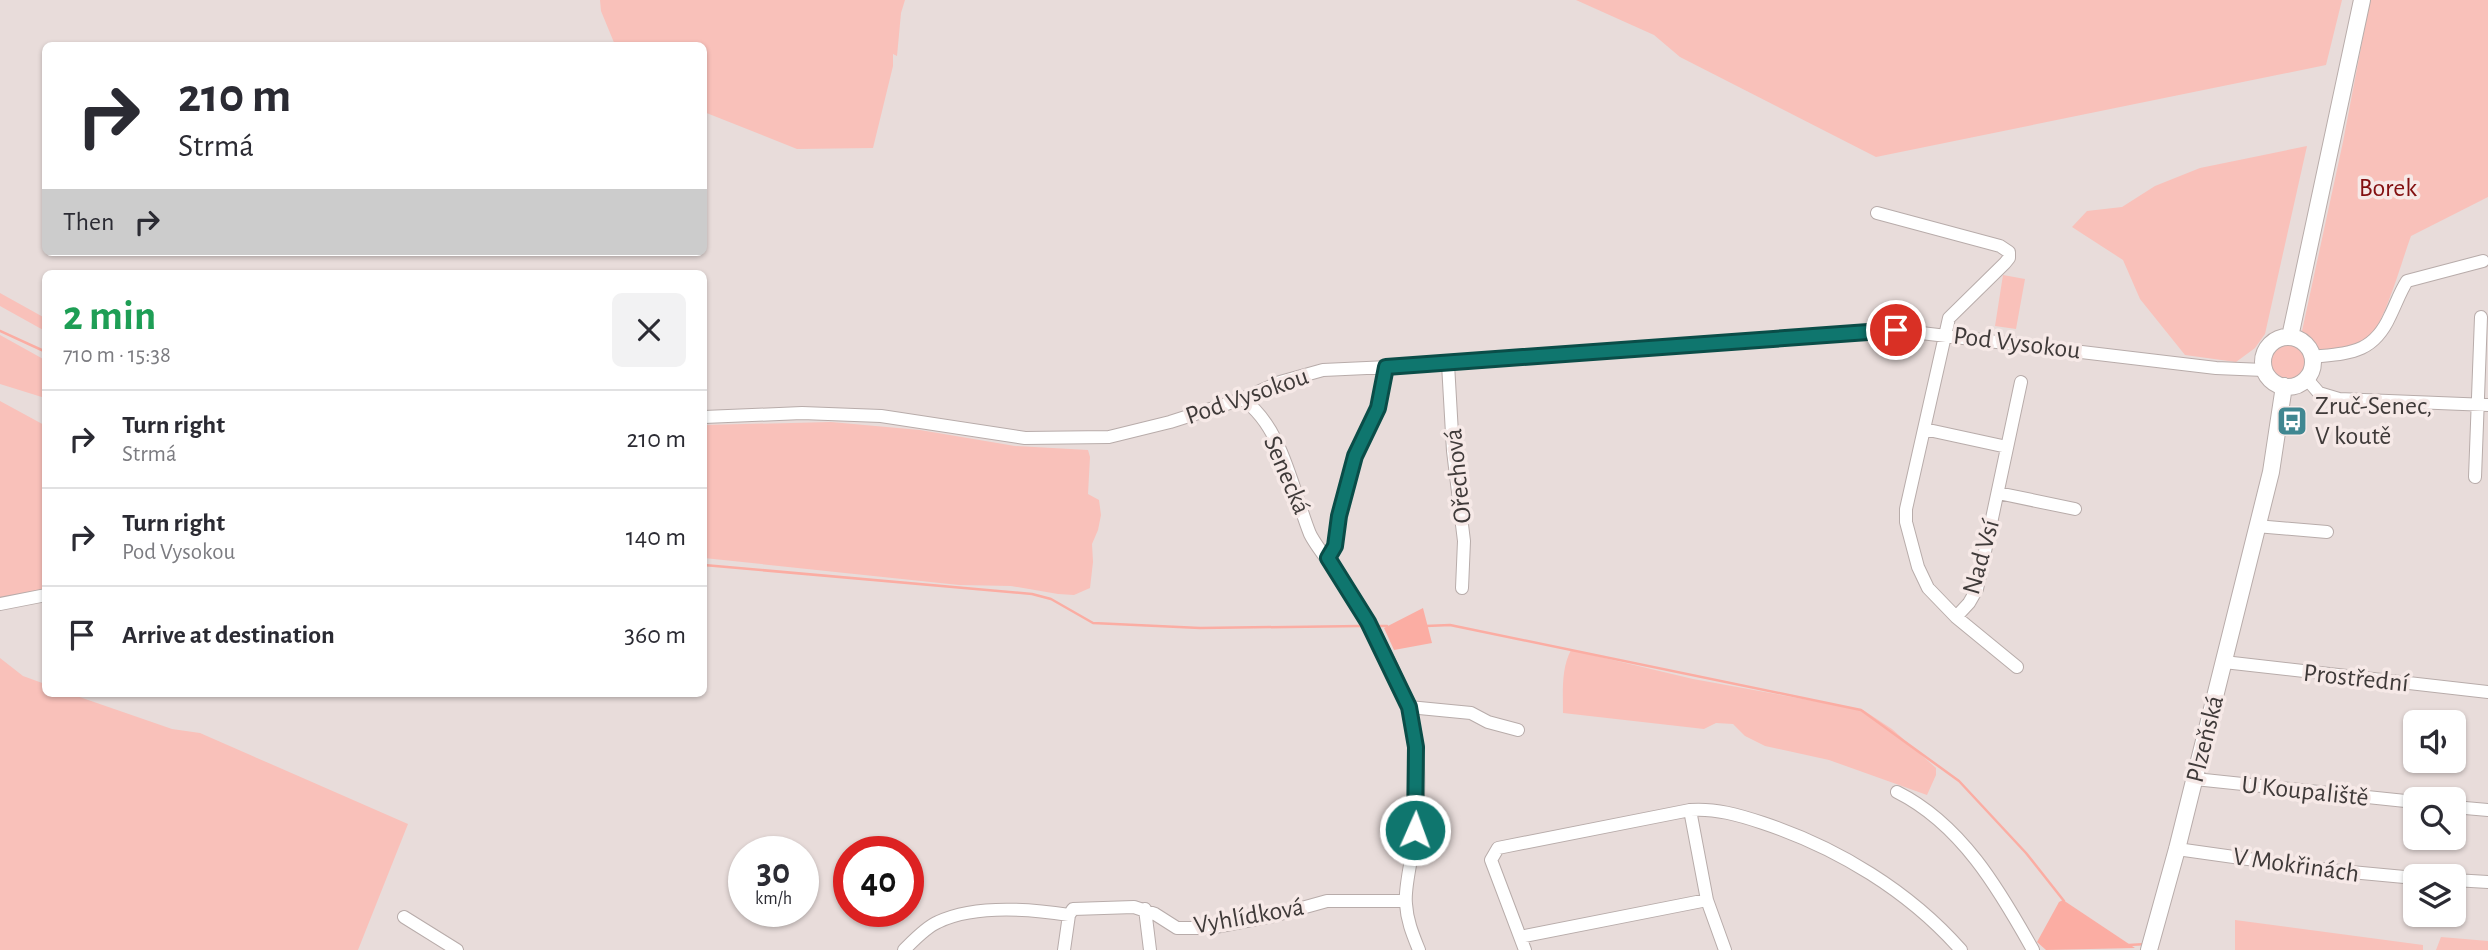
<!DOCTYPE html>
<html lang="en">
<head>
<meta charset="utf-8">
<style>
	body { margin:0; font-family:"Alegreya Sans",sans-serif; background:#f2f2f3; color:#2b2b33; height:100vh; display:flex; flex-direction:column; font-size:26px; white-space:nowrap }
	* { box-sizing:border-box; margin:0 }
	p { font-size:23px; color:#7c7c81 }
	.icon { flex:none; width:38px; height:38px; fill:none; stroke:currentColor; stroke-width:2; stroke-linecap:round; stroke-linejoin:round }
	.map { position:relative; flex:1; overflow:hidden }
	.details { position:absolute; left:42px; top:270px; width:665px; height:427px; display:flex; flex-direction:column; background:#fff; border-radius:10px; box-shadow:0 2px 5px #0004 }
	.details>* { flex:none }
	.guide { position:absolute; left:42px; top:42px; width:665px; height:214px; border-radius:10px; box-shadow:0 2px 5px #0004; background:#fff; color:#2b2b33; overflow:hidden }
	.controls { position:absolute; left:2403px; top:710px; display:grid; gap:14px }
	.controls a { display:grid; place-items:center; width:63px; height:63px; border-radius:10px; background:#fff; box-shadow:0 2px 5px #0004; font-size:35px }
	.speed { position:absolute; left:728px; top:836px; display:flex; gap:14px; font-size:35px; font-weight:700; text-align:center }
	.speed>* { display:grid; place-content:center; width:91px; height:91px; border-radius:50%; background:#fff; box-shadow:0 2px 5px #0004; line-height:1 }
	.speed small { font-size:18px; font-weight:400 }
	.speed .limit { border:10px solid #d22; background:#fff; color:#111 }
	.pin { position:absolute; display:grid; place-items:center; width:60px; height:60px; color:#fff; margin:-30px; border:4px solid #fff; border-radius:50%; box-shadow:0 2px 7px #0007 }
	.me { position:absolute; width:77px; margin:-38px; rotate:2deg; stroke-linejoin:round; filter:drop-shadow(0 0 5px #0008) }
	.turn { display:flex; align-items:center; gap:24px; height:147px; padding:0 21px; font-size:32px }
	.turn .icon { width:91px; height:91px; stroke-width:2.5 }
	.turn b { display:block; font-size:49px; line-height:60px }
	.then { display:flex; align-items:center; height:66px; padding:0 21px; background:#0003; gap:14px; font-size:26px }
	.round { display:grid; place-items:center; flex:none; width:74px; height:74px; border-radius:10px; background:#f2f2f3 }
	.head { display:flex; align-items:center; justify-content:space-between; height:119px; padding:0 21px }
	h1 { font-size:42px; font-weight:700; line-height:52px; color:#1e9e55 }
	ul { padding:0; list-style:none }
	li { display:flex; align-items:center; gap:21px; height:98px; padding:0 21px; border-top:2px solid #e1e1e2 }
	li div { flex:1 }
	li b { display:block; font-size:26px }
	li em { font-style:normal }
	.map>svg:first-child { display:block }
	.green { fill:#f9c1ba }
	.water { fill:#fbada3 }
	.lines { fill:none; stroke-linecap:round; stroke-linejoin:round }
	.stream { stroke:#fbada3; stroke-width:2.5 }
	.minor-casing { stroke:#b8acaa; stroke-width:14 }
	.major-casing { stroke:#b8acaa; stroke-width:18 }
	.minor { stroke:#fff; stroke-width:12 }
	.major { stroke:#fff; stroke-width:16 }
	.route-casing { stroke:#0a4d48; stroke-width:18 }
	.route { stroke:#0f766e; stroke-width:12 }
	.labels { text-anchor:middle; dominant-baseline:central; stroke-width:7; stroke-linejoin:round; paint-order:stroke }
	.park-label { font-size:26px; fill:#820f10; stroke:#f6e9e7 }
	.street-label { font-size:26px; fill:#3f3a39; stroke:#f6e9e7 }
	.poi-label { font-size:26px; fill:#3f3a39; stroke:#f6e9e7; text-anchor:start }
</style>
</head>
<body>
<div class="map">
<svg width="2488" height="950" viewBox="0 0 2488 950">
	<rect width="100%" height="100%" fill="#e8dcda"/>
	<!-- green -->
	<path class="green" d="M600,0H905L901,13L897,56L893,54V66L873,148L797,149L704,112V46L615,45L601,11Z
		M1576,0H2342L2326,65L1876,157L1680,57L1654,35Z
		M2370,0H2488V197L2411,236C2401,263 2386,320 2368,340C2357,350 2333,349 2319,351L2307,340L2302,331L2343,142Z
		M2307,146L2265,334L2255,348L2236,362L2185,355L2140,299L2123,260L2072,227L2087,211L2122,207L2155,186L2200,168Z
		M2003,275L2025,279L2016,329L1995,326Z
		M0,293L45,318V331L0,306Z
		M0,335L45,360V398L0,384Z
		M2271 362a17 17 0 1 1 34 0a17 17 0 1 1-34 0Z
		M0,401L46,426L45,594L0,601Z
		M831,422L920,430L1015,446L1088,450L1090,457L1088,494L1099,500L1101,515L1098,530L1092,544L1093,562L1090,588L1074,595L1058,594L1011,586L959,585L704,558V425Z
		M1571,650L1693,679L1863,710L1892,729L1936,768V775L1927,795L1829,760L1765,746L1745,736L1733,724L1716,723L1704,729L1563,713C1563,692 1561,669 1571,650Z
		M0,658L23,676L45,684L46,693H68L172,729L200,733L408,824L358,950H0Z
		M2235,920L2423,945V950H2235Z
		M2441,937L2488,941V950H2436Z"/>
	<!-- water -->
	<path class="water" d="M1423,608L1432,643L1394,650L1384,628Z
		M2063,900L2135,948L2046,950L2037,942L2059,902Z"/>
	<g class="lines">
		<!-- stream -->
		<path class="stream" d="M0,331L46,352
			M704,565L1032,594L1051,599L1093,623L1200,628L1361,626
			M1379,626H1387
			M1426,626L1450,625L1861,710L1959,781L2026,853L2064,901
			M2129,945L2146,944"/>
		<!-- minor casing -->
		<g class="minor-casing">
			<path id="minor" d="M1877,213L2000,246L2009,252V258L2005,263L1949,318L1906,509V522L1918,567L1928,588L1956,617L2017,667
				M2312,357C2349,353 2373,354 2390,316C2396,304 2400,292 2407,281L2483,261
				M1448,364L1453,451L1464,541L1462,588
				M2306,378L2319,393L2339,399L2488,405
				M1242,399C1282,425 1293,492 1310,534C1318,550 1336,570 1347,586C1369,619 1408,692 1414,730C1420,765 1419,806 1414,841C1412,859 1404,888 1406,904C1407,921 1413,935 1419,950
				M704,417L802,413L881,416L1025,438L1109,437L1170,422L1242,399L1280,382L1323,370L1432,365L1896,330L2216,368L2264,370
				M1924,429L2007,447
				M2475,477L2481,317
				M1998,493L2075,509
				M2256,526L2327,532
				M1328,558L1335,546L1344,497L1355,456L1378,408L1386,367
				M0,604L46,595
				M1956,617L1969,603L1977,589L2021,382
				M2224,662L2488,692
				M1409,707L1471,713L1488,722L1518,730
				M2195,779L2415,802
				M1897,792C1961,824 1999,889 2033,950
				M2454,807L2488,810
				M2177,849L2319,869L2415,878
				M2454,880L2488,882
				M1145,909L1150,950
				M404,917L457,950
				M1520,937L1707,900
				M904,950C913,941 926,927 938,922C976,904 1030,909 1069,915L1073,909L1134,907L1155,914L1177,928H1210L1273,916L1327,901H1405
				M1064,950L1069,915
				M1525,950L1491,860L1498,848L1690,810
				M1725,950L1707,900L1690,810C1715,808 1739,815 1763,823C1838,848 1909,891 1961,950"/>
		</g>
		<!-- major casing -->
		<g class="major-casing">
			<path id="major" d="M2290,337L2362,0
				M2263 362a25 25 0 1 1 50 0a25 25 0 1 1-50 0Z
				M2149,950L2177,849L2271,472L2284,386"/>
		</g>
		<!-- minor -->
		<use href="#minor" class="minor"/>
		<!-- major -->
		<use href="#major" class="major"/>
	</g>
	<g class="lines">
		<!-- route casing -->
		<g class="route-casing">
			<path id="route" d="M1415,830L1416,747L1409,707L1368,622L1328,558L1335,546L1339,516L1355,456L1378,408L1386,367L1896,330"/>
		</g>
		<!-- route -->
		<use href="#route" class="route"/>
	</g>
	<!-- icons -->
	<defs>
		<g id="bus-square" transform="scale(1.575)"><rect x="-9" y="-9" width="18" height="18" rx="4" fill="#408791" stroke="#f6e9e7"/><path d="M-5-6H5V4H4V6H2V4H-2V6H-4V4H-5ZM-3.5-4V0h7V-4ZM-3.5 1.2v1.5H-2V1.2ZM2 1.2v1.5H3.5V1.2Z" fill="#fff"/></g>
	</defs>
	<g fill-rule="evenodd">
		<use href="#bus-square" x="2292" y="421"/>
	</g>
	<g class="labels">
		<!-- park labels -->
		<g class="park-label">
			<text x="2388" y="188">Borek</text>
		</g>
		<!-- street labels -->
		<g class="street-label">
			<text transform="translate(2017 343) rotate(7)">Pod Vysokou</text>
			<text transform="translate(1247 396) rotate(-19)">Pod Vysokou</text>
			<text transform="translate(1287 475) rotate(67)">Senecká</text>
			<text transform="translate(1458 476) rotate(-96)">Ořechová</text>
			<text transform="translate(1981 557) rotate(-74)">Nad Vsí</text>
			<text transform="translate(2356 678) rotate(6)">Prostřední</text>
			<text transform="translate(2205 739) rotate(-76)">Plzeňská</text>
			<text transform="translate(2305 791) rotate(6)">U Koupaliště</text>
			<text transform="translate(2296 865) rotate(8)">V Mokřinách</text>
			<text transform="translate(1249 916) rotate(-10)">Vyhlídková</text>
		</g>
		<!-- poi labels -->
		<g class="poi-label">
			<text x="2315" y="406">Zruč-Senec,<tspan x="2315" dy="30">V koutě</tspan></text>
		</g>
	</g>
</svg>
<div class="controls">
<a><svg class="icon" aria-label="sound" viewBox="0 0 24 24"><path d="M4 9h4l5-4v14l-5-4H4zM17 9q2 3 0 6"/></svg></a>
<a><svg class="icon" aria-label="search" viewBox="0 0 24 24"><circle cx="10" cy="10" r="6"/><path d="M15 15l6 6"/></svg></a>
<a><svg class="icon" aria-label="layers" viewBox="0 0 24 24"><path d="M12 4l9 5-9 5-9-5zM3 14l9 5 9-5"/></svg></a>
</div>
<div class="speed"><div>30<small>km/h</small></div><div class="limit">40</div></div>
<div class="pin" style="left:1896px;top:330px;background:#d93025"><svg class="icon" aria-label="arrive" viewBox="0 0 24 24"><path d="M6 21V4h12l-3 4 3 4H6"/></svg></div>
<svg class="me" style="left:1415px;top:830px" viewBox="-20 -20 40 40"><circle r="17" fill="#0f766e" stroke="#fff" stroke-width="3"/><path d="M0-11L8 9 0 5-8 9z" fill="#fff"/></svg>
<div class="guide">
<div class="turn"><svg class="icon" aria-label="right" viewBox="0 0 24 24"><path d="M7 20v-9h11M14 6l5 5-5 5"/></svg><div><b>210 m</b>Strmá</div></div>
<div class="then">Then<svg class="icon" aria-label="right" viewBox="0 0 24 24"><path d="M7 20v-9h11M14 6l5 5-5 5"/></svg></div>
</div>
<section class="details">
<div class="head"><div><h1>2 min</h1><p>710 m · 15:38</p></div><a class="round"><svg class="icon" aria-label="close" viewBox="0 0 24 24"><path d="M6 6l12 12M18 6L6 18"/></svg></a></div>
<ul>
<li><svg class="icon" aria-label="right" viewBox="0 0 24 24"><path d="M7 20v-9h11M14 6l5 5-5 5"/></svg><div><b>Turn right</b><p>Strmá</p></div><em>210 m</em></li>
<li><svg class="icon" aria-label="right" viewBox="0 0 24 24"><path d="M7 20v-9h11M14 6l5 5-5 5"/></svg><div><b>Turn right</b><p>Pod Vysokou</p></div><em>140 m</em></li>
<li><svg class="icon" aria-label="arrive" viewBox="0 0 24 24"><path d="M6 21V4h12l-3 4 3 4H6"/></svg><div><b>Arrive at destination</b></div><em>360 m</em></li>
</ul>
</section>
</div>
</body>
</html>
